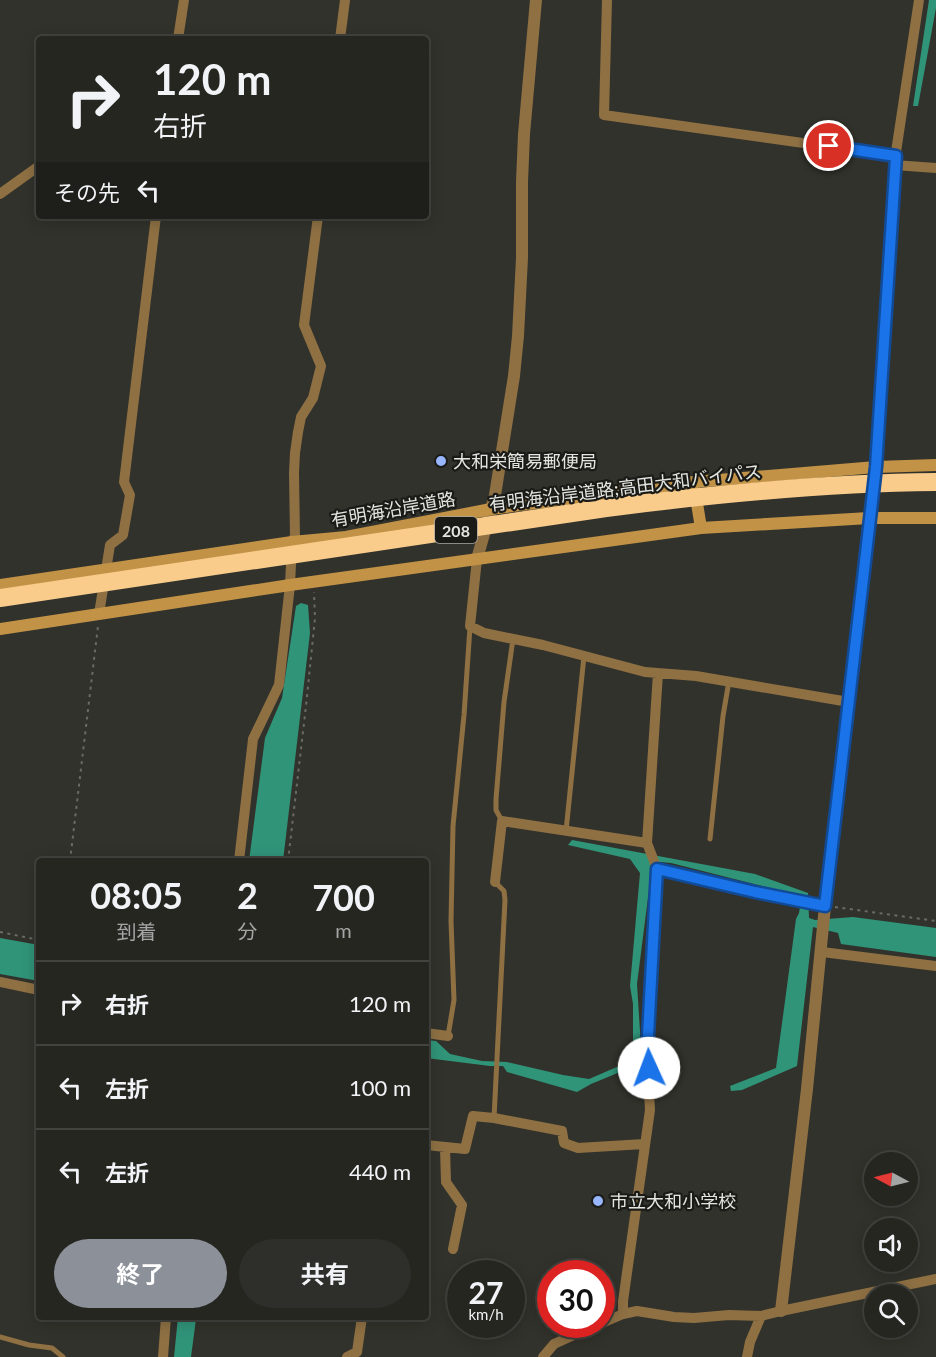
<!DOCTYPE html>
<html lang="ja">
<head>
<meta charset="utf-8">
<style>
	body { margin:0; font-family:Lato,"Noto Sans JP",sans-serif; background:#2e2e2a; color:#f1f3f6; height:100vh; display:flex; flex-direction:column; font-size:22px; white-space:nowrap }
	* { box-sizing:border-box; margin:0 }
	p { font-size:20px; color:#a4a5a5 }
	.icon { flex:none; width:33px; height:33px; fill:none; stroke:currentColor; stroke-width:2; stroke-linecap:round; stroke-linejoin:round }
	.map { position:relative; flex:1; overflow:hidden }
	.side { position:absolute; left:36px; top:858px; width:393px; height:462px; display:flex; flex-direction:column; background:#262621; border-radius:6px; box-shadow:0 3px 15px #0003,0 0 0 2px #42433f }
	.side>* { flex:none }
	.hud { position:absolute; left:36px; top:36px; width:393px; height:183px; border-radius:6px; box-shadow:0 3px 15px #0003,0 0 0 2px #42433f; background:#262621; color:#f1f3f6; overflow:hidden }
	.needle { width:39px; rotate:277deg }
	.tools { position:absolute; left:864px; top:1152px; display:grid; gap:12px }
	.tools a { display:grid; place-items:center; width:54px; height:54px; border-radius:50%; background:#262621; box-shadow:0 3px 15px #0003,0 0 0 2px #42433f; font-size:30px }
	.speed { position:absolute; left:447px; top:1260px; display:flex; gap:12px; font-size:30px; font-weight:700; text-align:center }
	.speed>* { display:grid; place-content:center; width:78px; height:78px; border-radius:50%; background:#262621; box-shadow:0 3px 15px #0003,0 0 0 2px #42433f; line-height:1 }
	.speed small { font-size:15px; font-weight:400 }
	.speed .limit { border:9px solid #d22; background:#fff; color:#111 }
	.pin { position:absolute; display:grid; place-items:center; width:51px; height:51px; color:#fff; margin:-26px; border:3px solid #fff; border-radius:50%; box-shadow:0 2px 6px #0007 }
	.me { position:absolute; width:66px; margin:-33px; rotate:358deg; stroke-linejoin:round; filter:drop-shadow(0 0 4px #0008) }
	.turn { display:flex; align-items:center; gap:21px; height:126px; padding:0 18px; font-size:27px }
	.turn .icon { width:78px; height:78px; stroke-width:2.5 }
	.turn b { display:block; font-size:42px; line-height:51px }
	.then { display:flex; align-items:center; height:57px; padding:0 18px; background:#0003; gap:12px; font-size:22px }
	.eta { display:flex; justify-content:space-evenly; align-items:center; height:102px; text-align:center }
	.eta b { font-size:36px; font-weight:700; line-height:42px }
	.button { display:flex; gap:12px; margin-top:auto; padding:12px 18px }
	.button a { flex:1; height:69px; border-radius:36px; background:#8c9099; color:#fff; font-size:24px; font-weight:700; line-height:69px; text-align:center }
	.button a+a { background:#2e2e2a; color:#f1f3f6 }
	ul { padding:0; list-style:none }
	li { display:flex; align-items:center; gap:18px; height:84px; padding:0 18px; border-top:2px solid #42433f }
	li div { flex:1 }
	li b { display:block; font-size:22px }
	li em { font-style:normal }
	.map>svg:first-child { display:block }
	.water { fill:#309479 }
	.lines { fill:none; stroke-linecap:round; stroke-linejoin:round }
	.path { stroke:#6b6b66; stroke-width:2; stroke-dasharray:3 4.5; stroke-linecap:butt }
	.service { stroke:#8e7043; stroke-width:5 }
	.minor { stroke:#8e7043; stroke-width:10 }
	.tertiary { stroke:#8e7043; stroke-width:12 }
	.secondary { stroke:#c29347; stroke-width:12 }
	.motorway { stroke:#f9cc8b; stroke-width:18 }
	.route-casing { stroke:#114b97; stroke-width:15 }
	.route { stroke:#1a73e8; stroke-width:10 }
	.poi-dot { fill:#97b6fd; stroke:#1a1a17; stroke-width:2 }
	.labels { text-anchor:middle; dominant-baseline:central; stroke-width:4.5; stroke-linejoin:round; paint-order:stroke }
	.shield { fill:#1a1a17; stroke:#a7a7a4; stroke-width:1.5 }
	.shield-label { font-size:16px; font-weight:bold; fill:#e4e4e0 }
	.poi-label { font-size:18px; fill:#e4e4e0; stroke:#1a1a17; text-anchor:start }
	.street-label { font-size:18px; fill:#e4e4e0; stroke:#1a1a17 }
</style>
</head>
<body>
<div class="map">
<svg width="936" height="1357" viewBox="0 0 936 1357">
	<rect width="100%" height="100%" fill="#32322c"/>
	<!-- water -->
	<path class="water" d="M929,0H936V8L918,106H913Z
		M301,603L308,605L310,633L283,861H249L265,738L282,698L296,606Z
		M572,840L755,874L808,893L809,918L815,920L853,917L936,928V957L841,944L838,933L813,927L797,1066L742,1090L731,1091L730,1086L776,1068L796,919L799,913L802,896L671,863L650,861V882L637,984L642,1063L591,1084L577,1092L507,1072L503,1066H490L426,1058V1040L436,1041L450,1054L482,1061L507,1062L563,1075L589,1079L633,1060V1004L630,986L640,873L630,859L568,845Z
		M0,938L39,945V981L0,974Z
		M178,1317H204L196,1319L191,1357H174Z"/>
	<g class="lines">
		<!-- path -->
		<path class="path" d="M70,861L98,626
			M288,861L306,706L315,618L314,592
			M835,907L936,921
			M0,932L39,940"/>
		<!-- service -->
		<path class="service" d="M502,821L496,810V799L504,702L513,639
			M566,831L584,656
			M710,839L723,716L729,681
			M448,1036L454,1000L451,921L453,826L464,715L470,627
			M494,1118L505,900L504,891L495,882
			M0,1337L29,1345L52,1348L63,1357"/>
		<!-- minor -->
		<path class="minor" d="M607,0L604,115L896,156
			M178,39L184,0
			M340,39L345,0
			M894,165L936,168
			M0,194L39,166
			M869,518L876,467L894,165L919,0
			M477,559L470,626L484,633L543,645L645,672L696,676L849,702
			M99,614L110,545L123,535L130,495L124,482L156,216
			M239,861L253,739L279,685L290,585L292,542L295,536L294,473L295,453L298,432L301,417L313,398L321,366L304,325L318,216
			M657,869L755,892L825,906
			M495,882L502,821L647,843
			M822,952L936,966
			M0,982L39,990
			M426,1033L448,1036
			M426,1145L465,1149L473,1116L494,1118L562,1131L564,1143L578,1148L644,1144
			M445,1148L446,1182L462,1205L453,1249
			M623,1314V1301L650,1110L647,1054L657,869L647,843L658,673
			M602,1323L623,1314L637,1311L674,1317L694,1318L729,1315L761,1316L781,1311L936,1279
			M163,1357L166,1317
			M347,1357L357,1352L362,1317
			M543,1357L554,1344L598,1324
			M747,1357L750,1342L761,1316"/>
		<!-- tertiary -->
		<path class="tertiary" d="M477,559L495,495L514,376L518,336L522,258V182L524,134L536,0
			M781,1311L807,1089L825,906L869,518"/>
		<!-- secondary -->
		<path class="secondary" d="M695,491L701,528
			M0,585L292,542L346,537L491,509L694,482L876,467L936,465
			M0,629L290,585L701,528L869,518H936"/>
		<!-- motorway -->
		<path class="motorway" d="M0,598L606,508C715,494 826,483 936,482"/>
	</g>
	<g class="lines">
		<!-- route casing -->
		<g class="route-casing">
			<path id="route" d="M649,1068L647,1054L657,869L755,892L825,906L876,467L896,156L829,146"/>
		</g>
		<!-- route -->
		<use href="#route" class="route"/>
	</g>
	<!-- markers -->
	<g class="poi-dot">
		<circle cx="441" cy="461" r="6"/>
		<circle cx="598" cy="1201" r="6"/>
	</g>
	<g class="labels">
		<!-- shield labels -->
		<rect class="shield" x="435" y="517" width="42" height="26" rx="4.5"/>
		<g class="shield-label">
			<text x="456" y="530">208</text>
		</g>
		<!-- poi labels -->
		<g class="poi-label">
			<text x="453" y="461">大和栄簡易郵便局</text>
			<text x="610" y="1201">市立大和小学校</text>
		</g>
		<!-- street labels -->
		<g class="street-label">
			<text transform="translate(625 487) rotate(-7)">有明海沿岸道路;高田大和バイパス</text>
			<text transform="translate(393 509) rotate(-10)">有明海沿岸道路</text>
		</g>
	</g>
</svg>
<div class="tools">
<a><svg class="needle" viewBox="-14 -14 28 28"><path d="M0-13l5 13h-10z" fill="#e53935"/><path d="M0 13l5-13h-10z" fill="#a4a5a5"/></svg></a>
<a><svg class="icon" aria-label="sound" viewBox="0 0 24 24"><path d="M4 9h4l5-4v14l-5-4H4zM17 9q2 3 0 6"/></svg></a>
<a><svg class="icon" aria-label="search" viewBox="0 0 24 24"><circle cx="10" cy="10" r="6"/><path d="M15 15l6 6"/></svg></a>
</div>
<div class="speed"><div>27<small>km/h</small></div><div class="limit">30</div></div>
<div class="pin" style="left:829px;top:146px;background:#d93025"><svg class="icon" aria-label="arrive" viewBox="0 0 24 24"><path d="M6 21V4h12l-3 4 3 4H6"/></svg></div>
<svg class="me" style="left:649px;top:1068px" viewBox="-20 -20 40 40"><circle r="19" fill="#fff"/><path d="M0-13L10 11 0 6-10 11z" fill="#1a73e8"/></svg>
<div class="hud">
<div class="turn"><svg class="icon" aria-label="right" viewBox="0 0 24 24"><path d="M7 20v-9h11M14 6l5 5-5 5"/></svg><div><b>120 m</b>右折</div></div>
<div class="then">その先<svg class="icon" aria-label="left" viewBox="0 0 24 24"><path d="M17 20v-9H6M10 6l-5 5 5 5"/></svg></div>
</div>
<section class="side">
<div class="eta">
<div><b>08:05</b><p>到着</p></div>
<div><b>2</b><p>分</p></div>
<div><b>700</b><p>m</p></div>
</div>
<ul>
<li><svg class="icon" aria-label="right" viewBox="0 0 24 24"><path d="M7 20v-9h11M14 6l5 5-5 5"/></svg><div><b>右折</b></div><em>120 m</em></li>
<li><svg class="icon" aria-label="left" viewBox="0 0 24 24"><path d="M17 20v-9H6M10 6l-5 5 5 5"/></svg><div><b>左折</b></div><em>100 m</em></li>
<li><svg class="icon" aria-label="left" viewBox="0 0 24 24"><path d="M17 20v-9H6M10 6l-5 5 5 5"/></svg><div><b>左折</b></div><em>440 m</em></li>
</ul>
<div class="button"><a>終了</a><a>共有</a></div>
</section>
</div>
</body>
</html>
